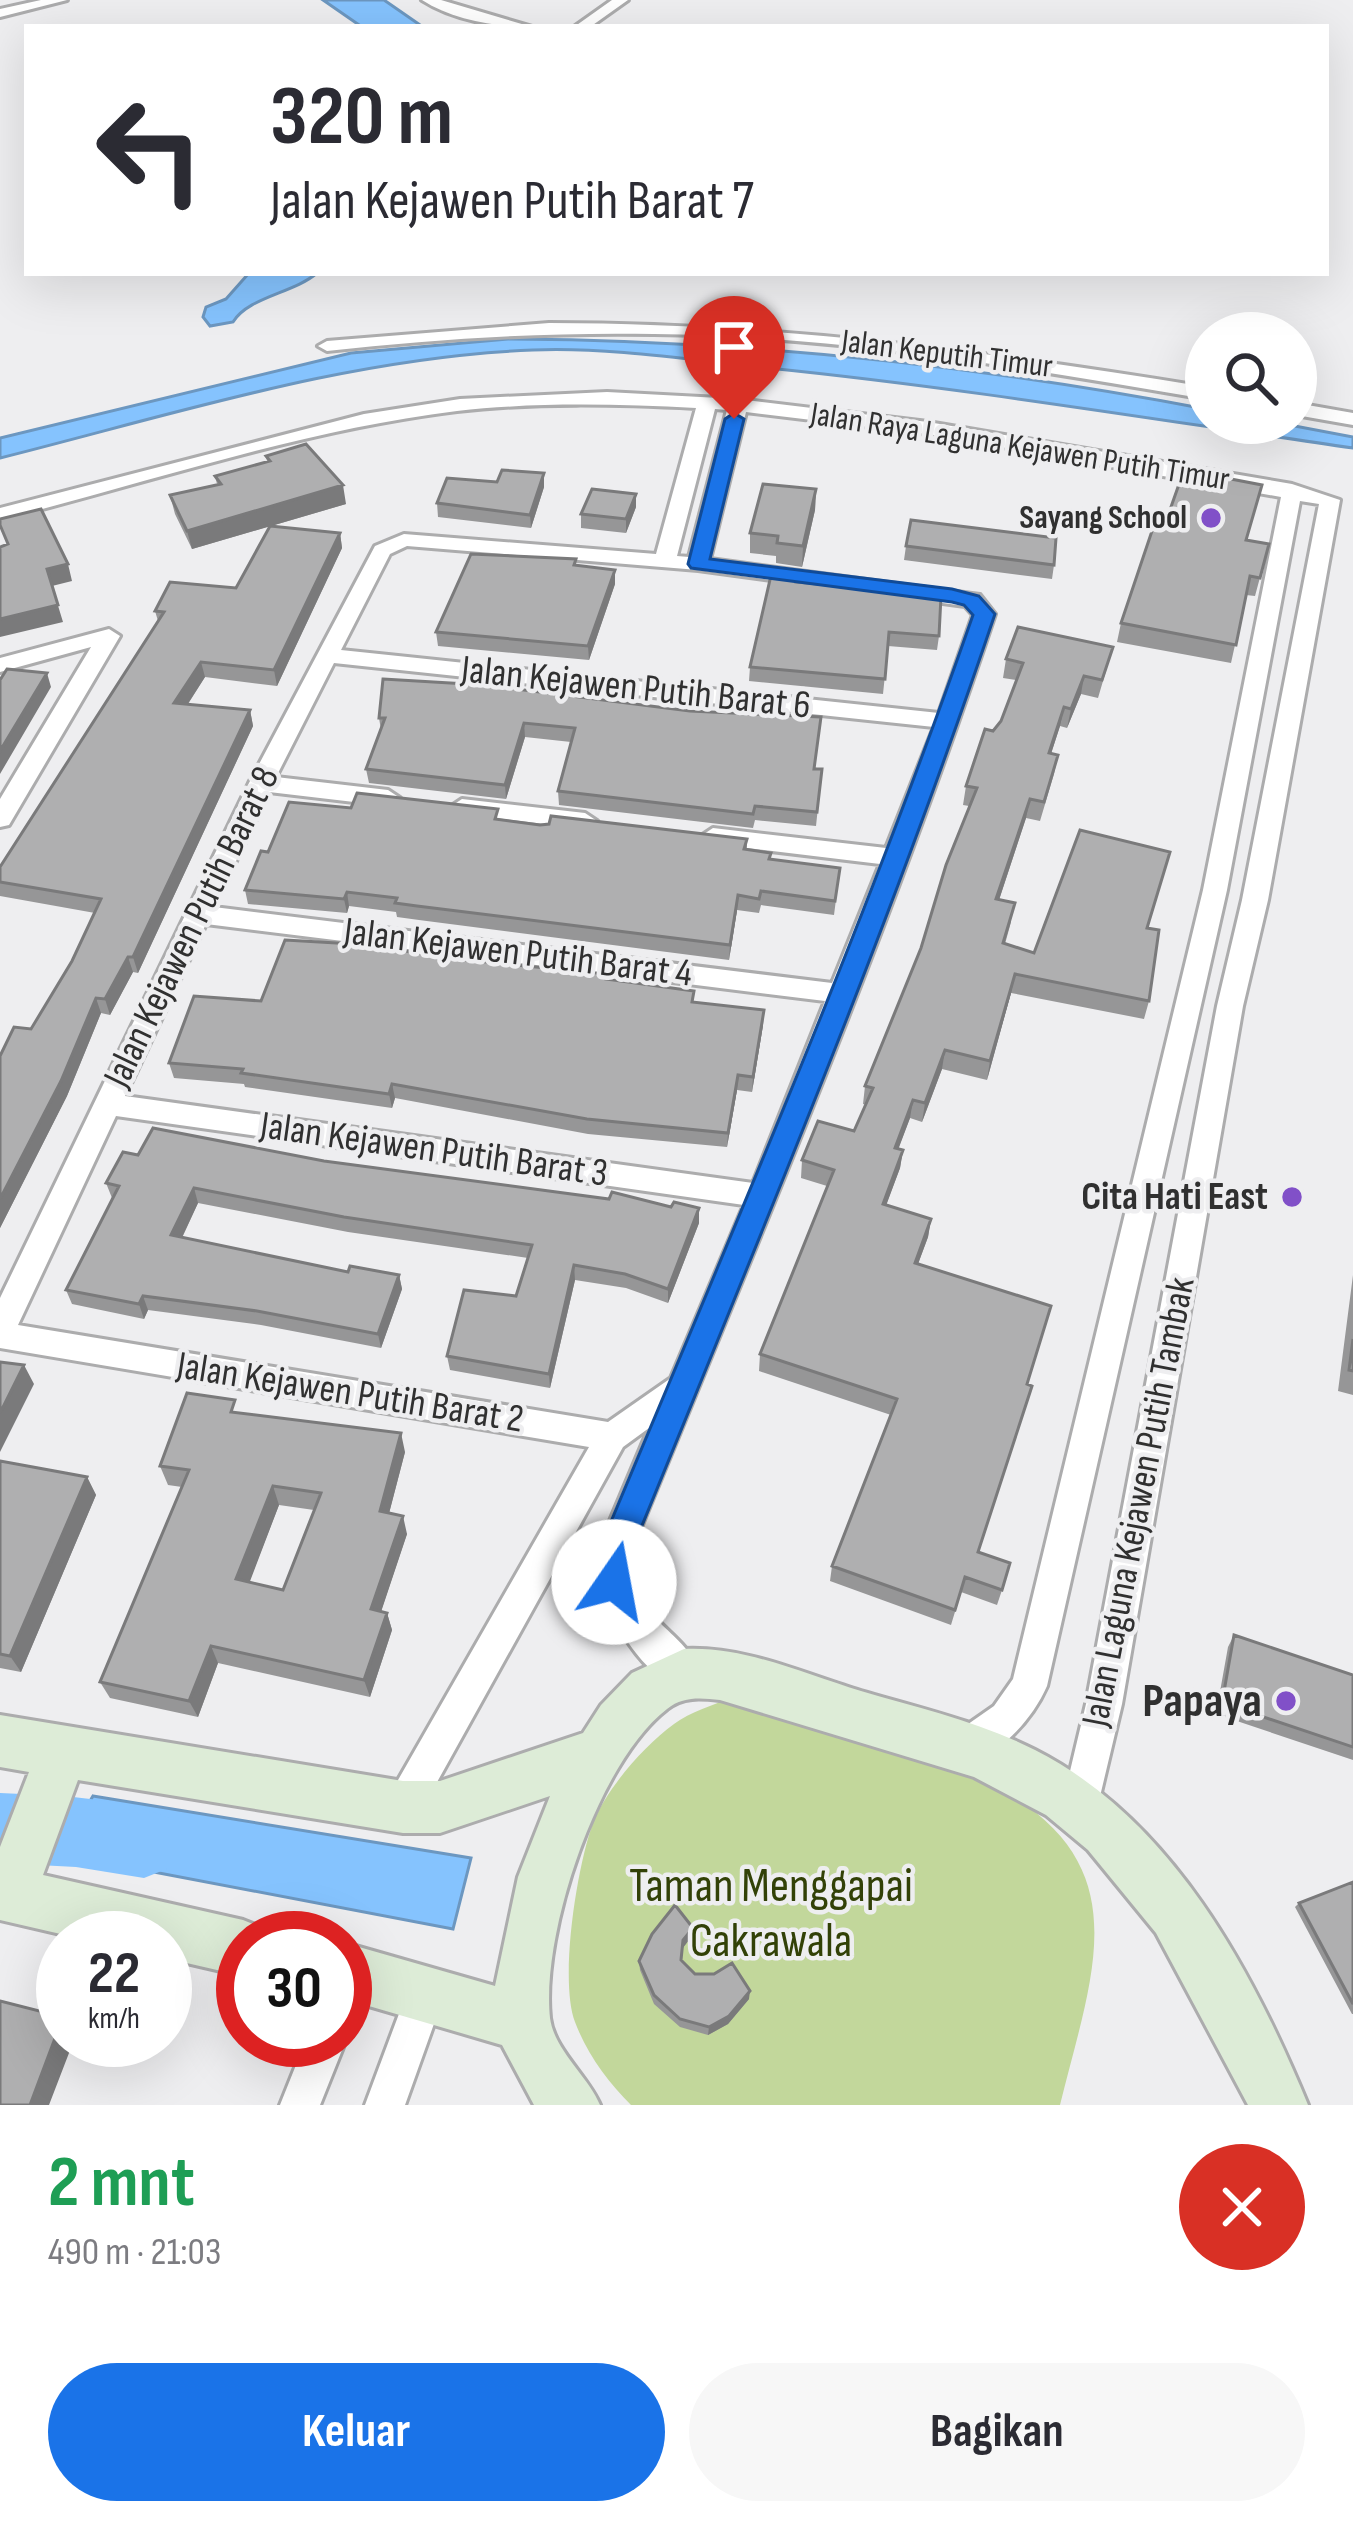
<!DOCTYPE html>
<html lang="id">
<head>
<meta charset="utf-8">
<style>
	body { margin:0; font-family:"Sofia Sans Condensed",sans-serif; background:#f7f7f7; color:#2b2b33; height:100vh; display:flex; flex-direction:column; font-size:45px; white-space:nowrap }
	* { box-sizing:border-box; margin:0 }
	p { font-size:39px; color:#7c7c81 }
	.icon { flex:none; width:66px; height:66px; fill:none; stroke:currentColor; stroke-width:2; stroke-linecap:round; stroke-linejoin:round }
	.map { position:relative; height:2105px; overflow:hidden }
	.panel { display:flex; flex-direction:column; background:#fff; flex:1 }
	.panel>* { flex:none }
	.hud { position:absolute; left:24px; top:24px; width:1305px; height:252px; border-radius:0px; box-shadow:0 12px 48px #0002; background:#fff; color:#2b2b33; overflow:hidden }
	.controls { position:absolute; left:1185px; top:312px; display:grid; gap:24px }
	.controls a { display:grid; place-items:center; width:132px; height:132px; border-radius:50%; background:#fff; box-shadow:0 12px 48px #0002; font-size:60px }
	.speed { position:absolute; left:36px; top:1911px; display:flex; gap:24px; font-size:60px; font-weight:700; text-align:center }
	.speed>* { display:grid; place-content:center; width:156px; height:156px; border-radius:50%; background:#fff; box-shadow:0 12px 48px #0002; line-height:1 }
	.speed small { font-size:30px; font-weight:400 }
	.speed .limit { border:18px solid #d22; background:#fff; color:#111 }
	.pin { position:absolute; display:grid; place-items:center; width:102px; height:102px; color:#fff; margin:-123px -51px; border-radius:50% 50% 50% 0; rotate:-45deg; box-shadow:0 0 12px #0007 }
	.pin .icon { rotate:45deg }
	.me { position:absolute; width:132px; margin:-66px; rotate:12deg; stroke-linejoin:round; filter:drop-shadow(0 0 9px #0008) }
	.turn { display:flex; align-items:center; gap:42px; height:252px; padding:0 48px; font-size:54px }
	.turn .icon { width:156px; height:156px; stroke-width:2.5 }
	.turn b { display:block; font-size:84px; line-height:102px }
	.round { display:grid; place-items:center; flex:none; width:126px; height:126px; border-radius:63px; background:#f7f7f7 }
	.head { display:flex; align-items:center; justify-content:space-between; height:204px; padding:0 48px }
	h1 { font-size:72px; font-weight:700; line-height:90px; color:#1e9e55 }
	.primary-button { display:flex; gap:24px; margin-top:auto; padding:24px 48px }
	.primary-button a { flex:1; height:138px; border-radius:72px; background:#1a73e8; color:#fff; font-size:48px; font-weight:700; line-height:138px; text-align:center }
	.primary-button a+a { background:#f7f7f7; color:#2b2b33 }
	.map>svg:first-child { display:block }
	.green { fill:#c2d79b }
	.water { fill:#85c3fe; stroke:#6c97c0; stroke-width:3 }
	.lines { fill:none; stroke-linecap:round; stroke-linejoin:round }
	.river { fill:#85c3fe; fill-rule:evenodd }
	.street-casing { stroke:#acacad; stroke-width:6 }
	.secondary-casing { stroke:#acacad; stroke-width:6 }
	.street { fill:#fff; fill-rule:evenodd }
	.secondary { fill:#ddecd7; fill-rule:evenodd }
	.wall { fill:#969697; fill-rule:evenodd }
	.shaded-wall { fill:#7a7a7b }
	.building { fill:#afafb0; stroke:#7a7a7b; stroke-width:3; fill-rule:evenodd }
	.route { fill:#1a73e8; stroke:#114b97; stroke-width:3 }
	.poi-dot { fill:#8150c8; stroke:#eeeef0; stroke-width:4.5 }
	.labels { text-anchor:middle; dominant-baseline:central; stroke-width:9; stroke-linejoin:round; paint-order:stroke }
	.far-street-label { font-size:33px; fill:#303030; stroke:#eeeef0 }
	.far-poi-label { font-size:33px; font-weight:bold; fill:#303030; stroke:#eeeef0; text-anchor:end }
	.street-label { font-size:39px; fill:#303030; stroke:#eeeef0 }
	.poi-label { font-size:39px; font-weight:bold; fill:#303030; stroke:#eeeef0; text-anchor:end }
	.near-poi-label { font-size:48px; font-weight:bold; fill:#303030; stroke:#eeeef0; text-anchor:end }
	.near-park-label { font-size:48px; fill:#324107; stroke:#eeeef0 }
</style>
</head>
<body>
<div class="map">
<svg width="1353" height="2105" viewBox="0 0 1353 2105">
	<rect width="100%" height="100%" fill="#eeeef0"/>
	<!-- green -->
	<path class="green" d="M732,1697L984,1780C1142,1859 1094,1967 1060,2105H631C608,2082 587,2054 575,2022C559,1980 577,1866 593,1823C607,1788 644,1746 674,1724C690,1712 714,1705 732,1697Z"/>
	<!-- water -->
	<path class="water" d="M323,0H384L423,27H362Z
		M249,273H317C294,293 248,297 233,322L210,326L203,317L206,307L226,299Z
		M508,339C744,340 975,365 1206,409V423H1279L1353,437V448C1158,420 964,388 768,368C691,360 611,347 533,350C351,357 175,414 0,458V438L351,353Z
		M93,1796L471,1858L453,1929L70,1856L76,1825Z"/>
	<g class="lines">
		<!-- river -->
		<path class="river" d="M0,1793C57,1796 116,1796 169,1818L179,1843L169,1868L144,1878L76,1867L0,1863Z"/>
		<!-- street casing -->
		<g class="street-casing">
			<path id="street" d="M41,0H67L0,17V9Z
				M422,0H441L532,27C496,27 453,20 422,0Z
				M612,0H628L590,27H574Z
				M549,323C771,323 987,351 1206,387V399C1024,368 840,336 654,334C544,332 436,339 327,351L318,346L327,341Z
				M607,392L738,399L928,422L1292,484L1340,500L1268,900L1243,1006L1122,1704L1097,1809L1092,1822L1079,1827L1066,1822L1061,1809L1086,1704L1217,1006L1242,900L1319,504L1300,501L1227,890L1047,1686C1031,1722 1001,1752 964,1767L951,1762L946,1749L951,1736L994,1706L1013,1679L1203,890L1281,497L928,434L746,412L710,559L972,594L980,595L995,614C889,933 757,1243 630,1554C637,1629 680,1623 701,1674L696,1686L684,1691C634,1671 601,1605 596,1554L649,1428L623,1447L416,1820L403,1825L390,1820L385,1807L390,1794L589,1447L0,1348V1298L249,783L375,546L404,534L656,554L696,408C617,404 536,402 457,411C302,430 151,482 0,520V508L364,414L460,399ZM715,409L727,410L689,557L677,556ZM407,546L698,570L965,606L973,615L939,713L341,650L390,554ZM334,663L934,727L886,848L713,828L701,836L713,844L880,864L832,983L214,907L269,792L388,806L400,798L388,790L276,777ZM206,924L825,1001L753,1183L125,1096ZM116,1116L744,1205L671,1378L608,1422L18,1325Z
				M1296,403L1353,413V425L1296,415Z
				M109,629L120,636L9,825L0,827V799L91,647L0,672V658Z
				M462,799L585,813L597,821L585,829L454,813L450,807Z
				M426,1974L440,1979L445,1993L405,2105H365L412,1979Z
				M345,2038L346,2040L320,2105H280L306,2040Z"/>
		</g>
		<!-- secondary casing -->
		<g class="secondary-casing">
			<path id="secondary" d="M684,1649C745,1646 804,1674 861,1691C919,1708 980,1722 1035,1750C1171,1819 1252,1969 1308,2105H1248L1156,1933L1088,1850L1046,1815L974,1777L720,1700C701,1698 683,1696 667,1709C598,1762 541,1933 550,2018C554,2050 588,2076 600,2105H534L502,2045L345,1999V1943L495,1986L518,1877L550,1796L440,1833H403L78,1780L43,1875L243,1920L263,1928L267,1938H243V1976L165,1958V1938H78L0,1920V1847L29,1772L0,1767V1715L403,1781H440L583,1733L601,1705L632,1673Z"/>
		</g>
		<!-- street -->
		<use href="#street" class="street"/>
		<!-- secondary -->
		<use href="#secondary" class="secondary"/>
	</g>
	<!-- wall -->
	<path class="wall" d="M266,456L346,504L271,526L340,533L342,548L277,686L205,677L188,704L250,710L253,726L138,973L133,972L110,1015L101,1013L67,1096L0,1228V1056L31,1029L72,961L95,913L0,896V867L158,621L155,611L236,588L270,526L192,549L175,514L170,495L217,484L215,476L267,461Z
		M544,473V487L531,528L438,517L437,503L497,482Z
		M816,489L815,510L802,567L776,563V556L750,553V533Z
		M636,507L626,533L581,528V514Z
		M1246,540L1269,544L1255,596L1246,595L1231,663L1117,642L1121,623Z
		M906,546L1054,565L1052,579L904,560Z
		M576,559V565L615,570V584L589,660L438,646L436,632Z
		M798,574V582L939,636L937,650L888,646L883,694L749,681L750,667Z
		M1113,647L1098,698L1081,694L1067,728L1060,726L1051,754L1058,755L1054,774L1040,821L1026,818L999,900L1011,922L1005,944L1034,953L1148,928L1149,1001L1144,1019L1011,993L987,1080L942,1069L922,1122L910,1118L898,1149L903,1150L900,1168L886,1205L931,1219L928,1237L918,1264L1027,1384L978,1552L1002,1590L997,1605L961,1592L951,1625L830,1581L832,1566L891,1415L759,1371L760,1354L827,1186L801,1178L802,1160L854,1131L866,1105L863,1104L865,1086L921,948L969,806L963,805L966,786L993,731L1001,721L1016,680L1003,678L1006,659Z
		M383,679L822,769L816,826L755,820L753,828L559,805L558,791L571,742L525,737L506,799L369,783L366,769L381,730L379,718Z
		M499,820L540,825L747,839V850L770,859L840,868L834,915L761,905L759,913L737,910L729,960L419,920L397,917L396,912L349,906L347,913L248,904L245,890L268,852Z
		M446,958L607,979L694,1002L763,1025L752,1092L737,1090L727,1147L588,1134L395,1098L392,1108L245,1087L244,1084L174,1078L169,1063L261,1001Z
		M138,1155L324,1161L671,1207L699,1208V1223L668,1303L626,1288L575,1280L550,1388L450,1370L447,1356L516,1296L528,1258L348,1232L198,1203L182,1238L348,1272L399,1275L402,1289L381,1348L261,1325L148,1310L144,1319L72,1304L66,1290L112,1198L106,1183Z
		M1353,1275V1395L1338,1391Z
		M240,1413L405,1452L389,1513L407,1534L381,1611L387,1613L392,1630L370,1697L218,1663L198,1717L110,1698L100,1682L182,1487L168,1485L160,1466ZM279,1505L314,1510L283,1590L249,1582Z
		M0,1461L87,1477L96,1495L21,1672L0,1668Z
		M1234,1635L1353,1675V1760L1216,1714L1228,1647Z
		M1353,1882V2014H1352L1295,1907L1299,1903Z
		M692,1936L682,1949V1961L695,1974L749,1999L728,2024L708,2035L680,2027L654,2004L640,1970L639,1961Z"/>
	<!-- shaded-wall -->
	<path class="shaded-wall" d="M544,473V487L531,528L530,515Z
		M343,485L346,504L192,549L187,531Z
		M816,489L815,510L802,567L803,546Z
		M636,494V507L626,533V519Z
		M340,533L342,548L277,686L274,670Z
		M68,564L72,581L52,586L63,622L0,637V619L47,569Z
		M615,570V584L589,660L588,646Z
		M201,662L205,677L178,719L174,703Z
		M47,673L51,687L0,774V751Z
		M1084,676L1081,694L1067,728L1071,709Z
		M1064,707L1060,726L1045,772L1049,753Z
		M250,710L253,726L138,973L133,957Z
		M524,723L525,737L506,799L505,785Z
		M1030,799L1026,818L993,918L996,899Z
		M347,892L349,906L347,913L344,899Z
		M738,895L737,910L729,960L730,945Z
		M128,957L133,972L110,1015L105,999Z
		M1015,974L1011,993L987,1080L990,1061Z
		M96,998L101,1013L67,1096L0,1228V1199Z
		M764,1010L763,1025L752,1092L753,1077Z
		M945,1050L942,1069L922,1122L925,1103Z
		M738,1075L737,1090L727,1147L728,1133Z
		M392,1084L395,1098L392,1108L389,1094Z
		M913,1100L910,1118L892,1166L895,1148Z
		M903,1150L900,1168L880,1222L883,1204Z
		M194,1188L198,1203L176,1250L171,1235Z
		M699,1208V1223L668,1303V1289Z
		M931,1219L928,1237L912,1280L915,1263Z
		M574,1265L575,1280L550,1388L549,1374Z
		M399,1275L402,1289L381,1348L378,1334Z
		M143,1296L148,1310L144,1319L139,1304Z
		M24,1365L34,1384L0,1452V1413Z
		M401,1433L405,1452L385,1529L380,1511Z
		M87,1477L96,1495L21,1672L10,1656Z
		M273,1486L279,1505L244,1597L236,1579Z
		M403,1516L407,1534L376,1627L371,1609Z
		M387,1613L392,1630L370,1697L364,1680Z
		M211,1646L218,1663L198,1717L189,1701Z
		M693,1928L692,1936L682,1949L683,1940Z
		M750,1991L749,1999L728,2024L708,2035L709,2027Z
		M63,2020V2040H74L49,2105H30Z"/>
	<!-- building -->
	<path class="building" d="M306,444L343,485L187,531L170,495L221,484L215,476L270,461L266,456Z
		M502,470L544,473L530,515L437,503L447,478L497,482Z
		M1184,470L1262,485L1246,540L1269,544L1260,578L1250,576L1236,645L1121,623L1155,522L1165,524Z
		M763,484L816,489L803,546L777,543L778,536L750,533Z
		M592,489L636,494L626,519L581,514Z
		M41,509L68,564L47,569L58,605L0,619V547L8,544L0,525V519Z
		M911,520L1056,538L1054,565L906,546Z
		M270,526L340,533L274,670L201,662L174,703L250,710L133,957H128L105,999L96,998L61,1081L0,1199V1056L14,1027L31,1029L72,961L101,899L0,882V867L164,612L155,611L170,582L236,588Z
		M471,554L576,559L574,565L615,570L588,646L436,632Z
		M772,571L798,574L796,582L941,596L939,636L889,632L885,679L750,667Z
		M1018,627L1113,647L1102,680L1084,676L1071,709L1064,707L1049,753L1058,755L1044,802L1030,799L996,899L1015,903L1003,943L1034,953L1080,830L1170,852L1147,928L1159,930L1149,1001L1015,974L990,1061L945,1050L925,1103L913,1100L895,1148L903,1150L883,1204L931,1219L915,1263L1051,1306L1027,1384L1032,1386L978,1552L1010,1563L1002,1590L965,1577L955,1610L832,1566L897,1399L760,1354L834,1170L802,1160L818,1121L854,1131L873,1088L865,1086L921,948L946,865L977,788L966,786L985,729L993,731L1001,721L1023,663L1006,659Z
		M7,669L47,673L0,751V680Z
		M383,679L484,685L690,711L821,717L814,769H822L817,812L755,806L753,814L558,791L575,728L524,723L505,785L366,769L385,718H379Z
		M357,793L498,809L495,819L540,825L549,824L551,816L747,839L744,849L771,853L769,859L840,868L835,901L761,891L759,899L738,895L730,945L417,906L395,903L397,898L347,892L344,899L245,890L261,851L268,852L289,802L351,808Z
		M285,940L371,945L446,958L607,974L606,979L694,991L692,1002L764,1010L753,1077L738,1075L728,1133L587,1119L392,1084L389,1094L241,1073L243,1069L169,1063L194,996L261,1001Z
		M153,1128L324,1161L609,1199L612,1192L671,1207L674,1202L699,1208L668,1289L625,1274L574,1265L549,1374L447,1356L464,1290L516,1296L532,1245L344,1217L194,1188L171,1235L348,1272L350,1266L399,1275L378,1334L257,1311L143,1296L139,1304L66,1290L119,1186L106,1183L123,1152L138,1155Z
		M1353,1339V1371L1349,1370Z
		M0,1362L24,1365L0,1413Z
		M187,1393L235,1400L231,1412L401,1433L380,1511L403,1516L371,1609L387,1613L364,1680L211,1646L189,1701L100,1682L189,1470L160,1466ZM273,1486L321,1493L283,1590L236,1579Z
		M0,1461L87,1477L10,1656L0,1654Z
		M1234,1635L1353,1675V1747L1222,1703Z
		M1353,1882V2004L1299,1903Z
		M675,1905L693,1928L683,1940L681,1960L695,1974H714L732,1963L750,1991L729,2016L709,2027L680,2019L654,1995L639,1961L652,1934Z
		M0,2001L63,2017L30,2105H0Z"/>
	<!-- route -->
	<path class="route" d="M734,413L744,419L710,559L952,589L979,596L995,614C888,932 757,1243 630,1555L631,1582L626,1593L614,1598L602,1593L597,1555C727,1244 862,933 973,615L964,605L952,602L691,568L688,564L725,419Z"/>
	<!-- markers -->
	<g class="poi-dot">
		<circle cx="1211" cy="518" r="12"/>
		<circle cx="1292" cy="1197" r="12"/>
		<circle cx="1286" cy="1701" r="12"/>
	</g>
	<g class="labels">
		<!-- far-street labels -->
		<g class="far-street-label">
			<text transform="translate(947 354) rotate(7)">Jalan Keputih Timur</text>
			<text transform="translate(1020 447) rotate(9)">Jalan Raya Laguna Kejawen Putih Timur</text>
		</g>
		<!-- far-poi labels -->
		<g class="far-poi-label">
			<text x="1187" y="518">Sayang School</text>
		</g>
		<!-- street labels -->
		<g class="street-label">
			<text transform="translate(636 688) rotate(6)">Jalan Kejawen Putih Barat 6</text>
			<text transform="translate(192 927) rotate(-64)">Jalan Kejawen Putih Barat 8</text>
			<text transform="translate(518 953) rotate(7)">Jalan Kejawen Putih Barat 4</text>
			<text transform="translate(434 1150) rotate(8)">Jalan Kejawen Putih Barat 3</text>
			<text transform="translate(350 1393) rotate(9)">Jalan Kejawen Putih Barat 2</text>
			<text transform="translate(1139 1502) rotate(-79)">Jalan Laguna Kejawen Putih Tambak</text>
		</g>
		<!-- poi labels -->
		<g class="poi-label">
			<text x="1268" y="1197">Cita Hati East</text>
		</g>
		<!-- near-poi labels -->
		<g class="near-poi-label">
			<text x="1262" y="1701">Papaya</text>
		</g>
		<!-- near-park labels -->
		<g class="near-park-label">
			<text x="771" y="1886">Taman Menggapai<tspan x="771" dy="55">Cakrawala</tspan></text>
		</g>
	</g>
</svg>
<div class="controls">
<a><svg class="icon" aria-label="search" viewBox="0 0 24 24"><circle cx="10" cy="10" r="6"/><path d="M15 15l6 6"/></svg></a>
</div>
<div class="speed"><div>22<small>km/h</small></div><div class="limit">30</div></div>
<div class="pin" style="left:734px;top:419px;background:#d93025"><svg class="icon" aria-label="arrive" viewBox="0 0 24 24"><path d="M6 21V4h12l-3 4 3 4H6"/></svg></div>
<svg class="me" style="left:614px;top:1582px" viewBox="-20 -20 40 40"><circle r="19" fill="#fff"/><path d="M0-13L10 11 0 6-10 11z" fill="#1a73e8"/></svg>
<div class="hud">
<div class="turn"><svg class="icon" aria-label="left" viewBox="0 0 24 24"><path d="M17 20v-9H6M10 6l-5 5 5 5"/></svg><div><b>320 m</b>Jalan Kejawen Putih Barat 7</div></div>
</div>
</div>
<section class="panel">
<div class="head"><div><h1>2 mnt</h1><p>490 m · 21:03</p></div><a class="round" style="background:#d93025;color:#fff"><svg class="icon" aria-label="close" viewBox="0 0 24 24"><path d="M6 6l12 12M18 6L6 18"/></svg></a></div>
<div class="primary-button"><a>Keluar</a><a>Bagikan</a></div>
</section>
</body>
</html>
